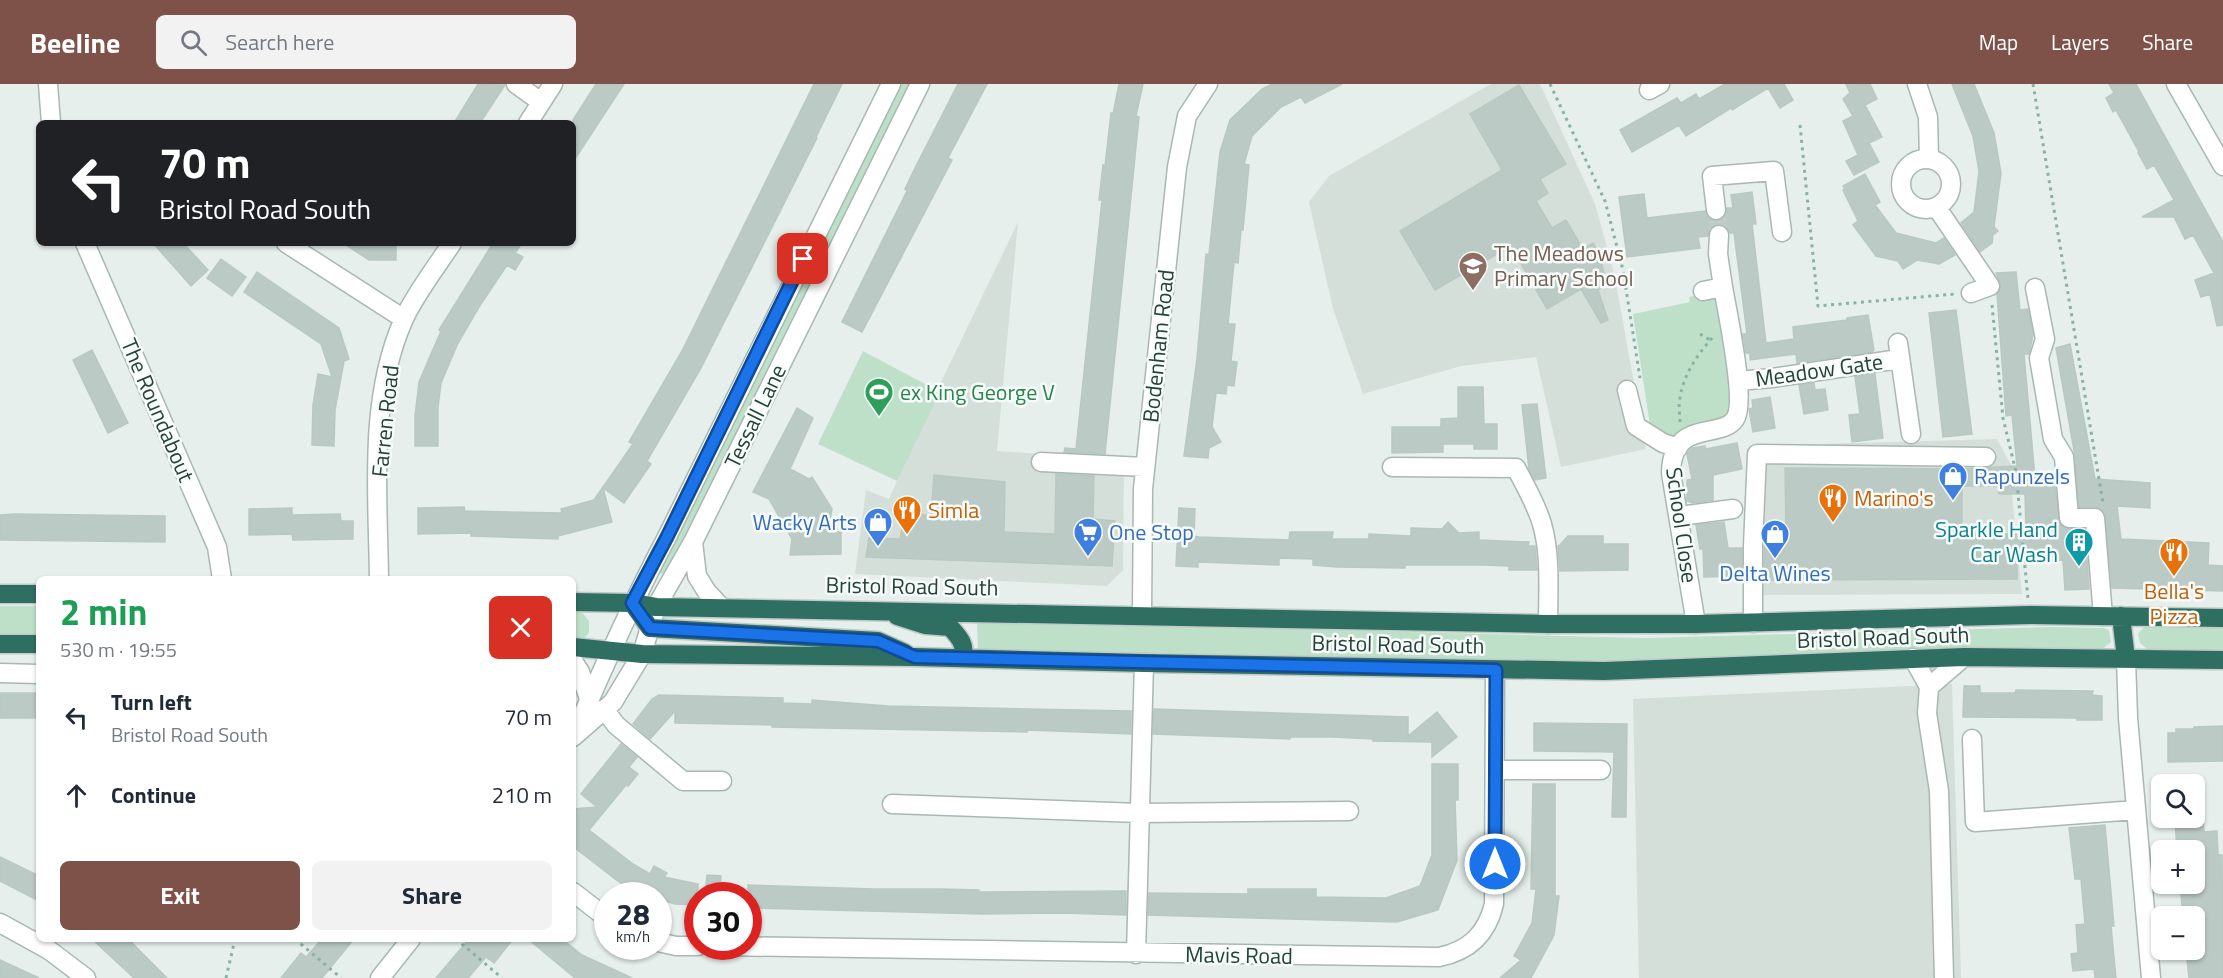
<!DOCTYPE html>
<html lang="en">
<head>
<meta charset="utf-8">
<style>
	body { margin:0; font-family:"Titillium Web",sans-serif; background:#f2f2f3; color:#1f2937; height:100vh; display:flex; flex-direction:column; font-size:22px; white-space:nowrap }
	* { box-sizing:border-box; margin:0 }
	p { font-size:20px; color:#747a83 }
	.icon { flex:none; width:33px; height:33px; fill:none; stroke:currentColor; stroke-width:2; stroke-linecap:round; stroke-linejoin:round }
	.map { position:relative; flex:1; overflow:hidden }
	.details { position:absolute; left:36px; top:492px; width:540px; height:366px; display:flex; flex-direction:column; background:#fff; border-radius:9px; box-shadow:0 2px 4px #0004 }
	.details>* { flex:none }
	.top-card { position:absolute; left:36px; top:36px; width:540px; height:126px; border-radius:9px; box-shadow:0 2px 4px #0004; background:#202124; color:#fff; overflow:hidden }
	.fabs { position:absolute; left:2151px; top:690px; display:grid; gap:12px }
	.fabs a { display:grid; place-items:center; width:54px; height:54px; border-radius:9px; background:#fff; box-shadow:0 2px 4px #0004; font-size:30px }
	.speed { position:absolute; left:594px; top:798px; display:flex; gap:12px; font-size:30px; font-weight:700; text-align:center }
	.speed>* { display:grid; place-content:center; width:78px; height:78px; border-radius:50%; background:#fff; box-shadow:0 2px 4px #0004; line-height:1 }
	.speed small { font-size:15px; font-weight:400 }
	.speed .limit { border:9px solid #d22; background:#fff; color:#111 }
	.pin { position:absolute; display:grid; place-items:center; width:51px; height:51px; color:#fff; margin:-26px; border-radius:12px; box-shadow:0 3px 9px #0006 }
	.me { position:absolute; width:66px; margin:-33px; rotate:0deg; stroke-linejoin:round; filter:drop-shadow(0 0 4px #0008) }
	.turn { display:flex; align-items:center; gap:21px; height:126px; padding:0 24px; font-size:27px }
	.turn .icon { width:78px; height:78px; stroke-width:2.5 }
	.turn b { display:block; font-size:42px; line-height:51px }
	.round { display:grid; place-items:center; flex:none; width:63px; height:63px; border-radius:9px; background:#f2f2f3 }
	.head { display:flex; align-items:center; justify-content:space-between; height:102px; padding:0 24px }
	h1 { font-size:36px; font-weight:700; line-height:45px; color:#1e9e55 }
	.button { display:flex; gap:12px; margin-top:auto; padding:12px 24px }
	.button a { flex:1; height:69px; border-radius:9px; background:#7f5249; color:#fff; font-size:24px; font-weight:700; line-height:69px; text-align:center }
	.button a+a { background:#f2f2f3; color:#1f2937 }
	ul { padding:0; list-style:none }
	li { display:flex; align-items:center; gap:18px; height:78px; padding:0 24px }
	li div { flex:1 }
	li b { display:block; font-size:22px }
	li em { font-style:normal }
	header { display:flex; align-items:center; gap:36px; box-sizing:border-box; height:84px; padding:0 30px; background:#7f5249; color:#fff }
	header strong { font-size:28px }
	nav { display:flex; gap:33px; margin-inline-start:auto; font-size:21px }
	.search { width:420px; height:54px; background:#f2f2f3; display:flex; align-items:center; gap:15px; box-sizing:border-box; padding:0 21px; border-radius:9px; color:#747a83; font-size:22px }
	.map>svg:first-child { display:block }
	.built { fill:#d4dfda }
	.green { fill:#bfe0c8 }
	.building { fill:#bbcac4; stroke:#b8c9c2; stroke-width:1.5; fill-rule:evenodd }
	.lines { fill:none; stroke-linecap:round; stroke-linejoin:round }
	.minor-tunnel { stroke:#bfccc8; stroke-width:18; stroke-dasharray:18 9; stroke-linecap:butt }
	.minor-casing { stroke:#a8b8b2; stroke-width:21 }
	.highway-casing { stroke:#c2cac8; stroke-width:21 }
	.path { stroke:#86b3a5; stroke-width:3; stroke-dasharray:3 4.5; stroke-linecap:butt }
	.minor { stroke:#fff; stroke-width:18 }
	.highway { stroke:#2f6f62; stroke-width:18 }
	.route-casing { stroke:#114b97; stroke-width:15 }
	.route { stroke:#1a73e8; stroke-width:10 }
	.labels { text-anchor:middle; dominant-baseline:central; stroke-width:5; stroke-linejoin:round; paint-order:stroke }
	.education-label { font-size:22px; fill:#785e54; stroke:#f7fbf9; text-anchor:start }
	.street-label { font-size:22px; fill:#24423a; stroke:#f7fbf9 }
	.leisure-label { font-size:22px; fill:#27864d; stroke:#f7fbf9; text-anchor:start }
	.shop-label { font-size:22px; fill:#366cbe; stroke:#f7fbf9; text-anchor:start }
	.food-label { font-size:22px; fill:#c56008; stroke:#f7fbf9; text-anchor:start }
	.culture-label { font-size:22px; fill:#0d838f; stroke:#f7fbf9; text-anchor:end }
</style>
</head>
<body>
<header>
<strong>Beeline</strong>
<div class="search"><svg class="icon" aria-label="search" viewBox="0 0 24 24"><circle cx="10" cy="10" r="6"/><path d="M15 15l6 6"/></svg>Search here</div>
<nav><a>Map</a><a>Layers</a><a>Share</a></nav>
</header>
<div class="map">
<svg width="2223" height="894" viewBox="0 0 2223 894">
	<rect width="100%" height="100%" fill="#e6efeb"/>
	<!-- built -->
	<path class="built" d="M1491,0H1540L1595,120L1614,189L1646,365L1561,383L1536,273L1461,282L1363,310L1333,225L1309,118L1329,92Z
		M1018,138L997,367L1124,376L1123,486L1107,502L855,490L866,406L889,415L941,298Z
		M1997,355L2012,383V410L2022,510L1753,511L1756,362Z
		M1952,600L1961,894H1639L1633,615Z"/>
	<!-- green -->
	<path class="green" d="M899,0H915L665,490L657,489Z
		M1723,206L1738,326L1675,360L1651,348L1633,230L1690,218L1689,213Z
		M863,267L940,308L897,397L818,360Z
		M0,522H39V551L0,550Z
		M573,527H581L589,537V549L583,555H573Z
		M977,537L1646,554L2052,543L2103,544L2109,546L2111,558L2101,566L1622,581L978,567Z
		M2145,542L2223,543V569L2151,568L2140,559L2138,550Z"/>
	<!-- building -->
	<path class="building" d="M478,0L505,1L480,39H454Z
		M596,0H624L573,78V36Z
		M814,0H842L816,53L817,54L701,284L647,377L651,380L624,419L603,404L612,438L558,452V455L471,452V449L418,450V424L464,423L465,427L562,429L561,425L594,416L633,360L629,358L682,267Z
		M958,0H987L948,74L952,76L862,248L842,238L907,107L905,105L916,82Z
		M1119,0H1143L1136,32L1139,33L1105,370L1064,368L1065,364L1076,365L1102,116H1099L1103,81L1105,82L1111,29L1113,30Z
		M1272,0H1342L1305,19L1301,13L1281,23L1252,52L1244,80L1249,81L1243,146H1241L1238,179L1234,178L1228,240H1235L1231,277L1237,278L1234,302L1227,301L1226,310L1216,309L1212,343L1221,358L1209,364L1208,374L1184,372L1197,274L1206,170H1209L1220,68L1230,36L1262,5Z
		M1725,0H1784L1793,16L1780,24L1768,4L1732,26L1731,24L1686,52L1679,41L1632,68L1620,46L1677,14L1681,19L1696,10L1699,15Z
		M1846,0H1870L1877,15L1865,21L1882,53L1869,59L1879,78L1854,91L1846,77L1858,71L1843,37L1853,32L1843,15L1850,9Z
		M1952,0H1974L1994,49L2001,89L1994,143L1998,147L1993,151L1992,159L1980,168L1961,139L1974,128L1979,87L1973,52Z
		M2109,0H2136L2223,158V241L2217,242L2210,210L2201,213L2195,196L2214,189L2193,151L2185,155L2174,133H2142L2174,116L2154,81L2147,85L2138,69L2139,68L2116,26L2113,28L2106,14L2114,9Z
		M1519,1L1566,80L1540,95L1548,109L1536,117L1552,144L1566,136L1583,165L1593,159L1600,171L1606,200L1598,206L1608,236L1601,239L1581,205L1547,225L1511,162L1435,206L1400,147L1502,86L1470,30Z
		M1865,90L1880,118L1875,121L1896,149L1936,159L1944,154L1955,171L1939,180L1917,176L1903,185L1898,177L1876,172L1853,141L1858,137L1843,106L1845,105L1843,102Z
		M1752,108L1756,140H1752L1766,259L1794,255L1793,243L1847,236V234L1868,231L1874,266L1872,268L1797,279L1796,270L1750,276V269H1746L1743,250H1747L1734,149H1730L1725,141H1714L1709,145L1708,152L1698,153L1700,164L1627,173L1619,113L1644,110L1647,134L1705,127L1707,133L1717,137L1723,135L1727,124H1733L1731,111Z
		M153,159H183L208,186L191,202Z
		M343,159H396V176H369Z
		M493,159H522L515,169L523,173L515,186L507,181L479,223L458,259L441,299L438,323V362H415V332L419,298L441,247L439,246Z
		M221,175L246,193L232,212L207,194Z
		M257,188L339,244L349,275L344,277L335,326L334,362L312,361L313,321L318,290L332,293L321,260L244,208Z
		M2016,188L2020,226L2028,225L2033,251L2029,270H2024L2035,394H2054L2060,441L2068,445H2085L2089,505L2065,506L2063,476L2017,479V495L1764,496L1765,454H1786L1785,384L1962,385L2017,382L2012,331L2006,332L1997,210L2001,201L1996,189ZM1962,402H1999V410H2025L2026,450H1962Z
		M1956,226L1972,350L1943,353L1929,229Z
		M2070,260L2095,395L2150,399V424L2117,422L2121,455L2209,459L2208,481L2223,482V507L2112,504L2105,428L2096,423H2079L2075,372L2056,264Z
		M92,266L128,339L108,349L73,276Z
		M1875,290L1883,354L1852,358L1849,331L1860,330L1855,293Z
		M1814,299L1815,306L1825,305L1828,326L1804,330L1799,301Z
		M1458,303H1483L1484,340H1497V365H1474V360H1443V368L1392,369V343H1441V335L1458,334Z
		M1770,313L1775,344L1753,348L1749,325L1753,324L1752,316Z
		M1537,320L1546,394L1535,396L1529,385L1522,321Z
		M797,324L813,334L790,385L809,395L812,393L832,425L828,448H841V470L790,471L792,455L769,415L753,408Z
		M1737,359L1742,385L1713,391V416L1693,419L1687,417V396L1692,395L1687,370L1689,367L1692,364L1705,362L1706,365Z
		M1056,390L1094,392L1093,435L1115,437L1112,482L866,473L869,454L900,455L906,425L931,433L934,391L1005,398L1004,448L1055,450Z
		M292,424V431L340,430L341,437H353V455L293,456L292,450L249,451V425Z
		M1179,424L1195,425L1194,452L1199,453L1289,456L1290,448H1333L1332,455H1369V450L1411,452V444L1442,445L1448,438L1459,449L1479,448V456L1529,458L1528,462H1535L1537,486H1509V482L1484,481H1405V484L1337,483L1313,481V475L1279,474V481L1198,478V483L1176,482Z
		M14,430L165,432V458L0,456V431Z
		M1724,438L1728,464H1742V492L1704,493L1703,465H1700L1696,441Z
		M1568,452H1603V460H1628V486L1560,487L1558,462L1560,461Z
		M1964,602H1980V609H2015L2016,606L2093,607L2092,611L2102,612V636H2077V634L1963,633Z
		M0,609H39V634H0Z
		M659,611L783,614V619L812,620V616L888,622L1131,627V650L1027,646V648L772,643V641L675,639V627L650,655L633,640L652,615Z
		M1154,625L1408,633V652L1437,628L1457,653L1432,673V658L1373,657V655L1332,653H1290V655L1153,650Z
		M1534,639L1627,640L1626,733H1612L1614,668L1534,667Z
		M2223,642V677L2168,678V649H2176V645H2194V643Z
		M621,660L637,673L629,683L638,690L628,702L626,701L589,746L633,780L650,790L654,782L667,789L664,793L698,800V821L675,820L662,816L664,812H644L618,797L575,764L573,767V725L597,723L581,710Z
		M1432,680H1458V716H1455L1457,776L1438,826L1397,838L1148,831L1149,809L1248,810V805H1316V813L1386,814L1420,802L1432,771Z
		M1533,700H1555V812H1559L1554,851L1531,894H1500L1521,876L1514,872L1532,839L1536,805H1531Z
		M2203,736L2204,748L2217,747L2218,771H2222L2223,894H2189L2186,866H2194V832H2183L2180,800H2194V766H2177L2175,737Z
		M2105,741L2114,842H2111L2116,894H2095L2094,885L2073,887L2071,870L2078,869L2076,841L2085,840L2081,795H2075L2069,744Z
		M0,773L39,792V817L0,797Z
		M707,791L721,792L720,812H705Z
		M748,801L874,805H941L979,806V808L1126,807V831L1062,829L983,830L748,824Z
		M92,855H128L167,894H134Z
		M322,855H354L322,894H281L301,869L306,873Z
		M469,855H513L494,879L486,873L468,894H436Z
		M528,855H562L582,871L632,894H575Z
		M0,876L39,894H0Z"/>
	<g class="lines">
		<!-- minor-tunnel -->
		<path class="minor-tunnel" d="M1716,126L1719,151"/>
		<!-- minor casing -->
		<g class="minor-casing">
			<path id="minor" d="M48,0L51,39
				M516,0L541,18
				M1917,0L1928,33L1929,75
				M2176,0L2223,82
				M1649,6L1660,0
				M528,39L553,0
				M1901 100a25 25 0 1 1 50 0a25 25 0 1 1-50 0Z
				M1937,124L1990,202L1971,209
				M1716,126L1712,92L1774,87L1782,148
				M1719,151L1718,170L1723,203
				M85,159L217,463L222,495
				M286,159L404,235
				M2035,204L2045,255L2039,274L2053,355L2064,373L2069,434H2095L2103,532
				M1898,259L1911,350
				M1738,297L1772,294L1899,275
				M1627,306L1636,342L1663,359L1678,364
				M1041,378L1145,383
				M1392,383L1516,384C1526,403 1536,420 1542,440C1551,471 1548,508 1548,540
				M1680,432L1733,425
				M693,458L697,492L707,508L721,523
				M379,495C378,410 368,317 403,237C413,213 437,182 452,159
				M1142,531L1143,405L1177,83L1187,32L1208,0
				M1753,539V462L1757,370L1986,373
				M1696,540L1671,389C1672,334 1721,356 1735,335C1747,318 1727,227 1723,203L1703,207
				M1913,574L1929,603L1927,629L1939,707L1944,894
				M2126,575L2128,634L2151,894
				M573,577L580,588L589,615
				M0,589L39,590
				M1929,603L1964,573
				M604,625L616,641L683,697H722
				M576,647C604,581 633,517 667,453L891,0
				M573,653L613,618L642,570L656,523L693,458L920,0
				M1972,655L1975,738L2136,726
				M1496,686H1601
				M892,720L1139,729L1349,727
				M573,808L608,835
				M0,839L49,866L86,894
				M658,858L676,862H698
				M723,862L1439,873C1469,867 1487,850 1494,820L1495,586
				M1136,870L1144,579
				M380,894L411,855"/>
		</g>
		<!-- highway casing -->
		<g class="highway-casing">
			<path id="highway" d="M0,510H39
				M573,518L632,519L656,523L1548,540H1696L2030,531L2223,534
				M632,519L650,544L878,557L905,569
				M897,532L925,541L950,543C959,553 966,560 963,574
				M2121,532L2126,575
				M0,560H39
				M573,563L642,570L915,573L1144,579L1604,587L1964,573L2223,576"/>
		</g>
		<!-- path -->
		<path class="path" d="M1550,0L1605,117L1623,186L1640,294
			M2033,0L2103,419
			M1800,41L1818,222L1955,210
			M1992,221L2003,334L2016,388L2028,515
			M1700,250L1710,256
			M1680,338C1680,330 1678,321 1680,314C1683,291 1699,268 1714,252
			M295,855L341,894
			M456,855L502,894
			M226,894L235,855"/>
		<!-- minor -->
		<use href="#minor" class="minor"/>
		<!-- highway -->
		<use href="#highway" class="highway"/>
	</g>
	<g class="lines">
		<!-- route casing -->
		<g class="route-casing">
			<path id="route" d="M803,175L667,453L632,519L650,544L878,557L915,573L1496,586L1495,780"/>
		</g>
		<!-- route -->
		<use href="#route" class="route"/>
	</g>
	<!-- icons -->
	<defs>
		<g id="school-pin" transform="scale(1.5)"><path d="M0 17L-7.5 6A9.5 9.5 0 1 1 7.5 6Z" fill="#8d6e63" stroke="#f7fbf9"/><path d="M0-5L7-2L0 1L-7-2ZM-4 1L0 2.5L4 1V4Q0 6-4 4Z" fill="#fff"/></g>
		<g id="stadium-pin" transform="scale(1.5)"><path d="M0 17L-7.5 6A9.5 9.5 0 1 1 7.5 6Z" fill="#2e9e5b" stroke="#f7fbf9"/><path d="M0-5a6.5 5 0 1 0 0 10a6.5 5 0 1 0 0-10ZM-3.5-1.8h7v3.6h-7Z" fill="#fff"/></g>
		<g id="shop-pin" transform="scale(1.5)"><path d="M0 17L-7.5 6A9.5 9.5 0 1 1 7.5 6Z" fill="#3f7fe0" stroke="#f7fbf9"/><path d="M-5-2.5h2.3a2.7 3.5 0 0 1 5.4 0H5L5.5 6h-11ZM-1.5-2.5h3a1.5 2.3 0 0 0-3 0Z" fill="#fff"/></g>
		<g id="restaurant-pin" transform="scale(1.5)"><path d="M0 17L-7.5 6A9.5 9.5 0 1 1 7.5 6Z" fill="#e8710a" stroke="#f7fbf9"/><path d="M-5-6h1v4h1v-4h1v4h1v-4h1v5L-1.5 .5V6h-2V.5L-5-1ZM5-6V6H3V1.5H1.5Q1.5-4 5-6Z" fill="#fff"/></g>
		<g id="supermarket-pin" transform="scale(1.5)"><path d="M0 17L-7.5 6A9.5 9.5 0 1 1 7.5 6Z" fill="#3f7fe0" stroke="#f7fbf9"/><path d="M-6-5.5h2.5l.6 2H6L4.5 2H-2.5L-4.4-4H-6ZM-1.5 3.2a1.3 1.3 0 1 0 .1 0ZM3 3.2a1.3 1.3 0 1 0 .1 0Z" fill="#fff"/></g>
		<g id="building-pin" transform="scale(1.5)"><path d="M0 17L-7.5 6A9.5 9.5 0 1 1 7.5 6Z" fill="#0f9aa8" stroke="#f7fbf9"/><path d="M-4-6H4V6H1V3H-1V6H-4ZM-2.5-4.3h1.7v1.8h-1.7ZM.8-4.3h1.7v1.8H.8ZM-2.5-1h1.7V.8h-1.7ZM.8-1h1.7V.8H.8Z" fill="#fff"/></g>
	</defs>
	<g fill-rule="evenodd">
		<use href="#school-pin" x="1473" y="182"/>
		<use href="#stadium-pin" x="879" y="308"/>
		<use href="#shop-pin" x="1953" y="392"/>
		<use href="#restaurant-pin" x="1833" y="414"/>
		<use href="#restaurant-pin" x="907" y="426"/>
		<use href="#shop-pin" x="878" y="438"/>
		<use href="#supermarket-pin" x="1088" y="448"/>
		<use href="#shop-pin" x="1775" y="450"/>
		<use href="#building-pin" x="2079" y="458"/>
		<use href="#restaurant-pin" x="2174" y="468"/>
	</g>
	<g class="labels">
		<!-- education labels -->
		<g class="education-label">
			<text x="1494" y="169">The Meadows<tspan x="1494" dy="25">Primary School</tspan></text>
		</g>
		<!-- street labels -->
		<g class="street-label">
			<text transform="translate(1158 262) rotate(-84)">Bodenham Road</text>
			<text transform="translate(1819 286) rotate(-8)">Meadow Gate</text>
			<text transform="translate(158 326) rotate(67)">The Roundabout</text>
			<text transform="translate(755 332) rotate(-64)">Tessall Lane</text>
			<text transform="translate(385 337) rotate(-84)">Farren Road</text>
			<text transform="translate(1682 441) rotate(82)">School Close</text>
			<text transform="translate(912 502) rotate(1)">Bristol Road South</text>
			<text transform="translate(1883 553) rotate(-2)">Bristol Road South</text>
			<text transform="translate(1398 560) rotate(1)">Bristol Road South</text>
			<text transform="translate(1239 871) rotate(1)">Mavis Road</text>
		</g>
		<!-- leisure labels -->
		<g class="leisure-label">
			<text x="900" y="308">ex King George V</text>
		</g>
		<!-- shop labels -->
		<g class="shop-label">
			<text x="1974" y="392">Rapunzels</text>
			<text x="857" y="438" text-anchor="end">Wacky Arts</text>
			<text x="1109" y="448">One Stop</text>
			<text x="1775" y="489" text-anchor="middle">Delta Wines</text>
		</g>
		<!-- food labels -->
		<g class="food-label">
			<text x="1854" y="414">Marino's</text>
			<text x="928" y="426">Simla</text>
			<text x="2174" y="507" text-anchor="middle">Bella's<tspan x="2174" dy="25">Pizza</tspan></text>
		</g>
		<!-- culture labels -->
		<g class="culture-label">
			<text x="2058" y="445">Sparkle Hand<tspan x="2058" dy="25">Car Wash</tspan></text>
		</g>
	</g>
</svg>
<div class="fabs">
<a><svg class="icon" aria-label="search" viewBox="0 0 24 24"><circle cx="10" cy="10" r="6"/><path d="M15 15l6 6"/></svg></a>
<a>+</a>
<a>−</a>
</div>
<div class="speed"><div>28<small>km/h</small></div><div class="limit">30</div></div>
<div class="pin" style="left:803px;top:175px;background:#d93025"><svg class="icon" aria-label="arrive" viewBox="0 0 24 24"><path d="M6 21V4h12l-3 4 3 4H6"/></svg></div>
<svg class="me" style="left:1495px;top:780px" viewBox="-20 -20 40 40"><circle r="17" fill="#1a73e8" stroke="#fff" stroke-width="3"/><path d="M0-11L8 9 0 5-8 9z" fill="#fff"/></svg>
<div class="top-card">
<div class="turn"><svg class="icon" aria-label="left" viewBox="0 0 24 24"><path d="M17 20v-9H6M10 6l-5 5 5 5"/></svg><div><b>70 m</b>Bristol Road South</div></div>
</div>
<section class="details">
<div class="head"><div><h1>2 min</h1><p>530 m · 19:55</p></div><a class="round" style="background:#d93025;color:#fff"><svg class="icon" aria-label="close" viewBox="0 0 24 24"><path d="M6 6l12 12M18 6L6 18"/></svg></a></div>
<ul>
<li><svg class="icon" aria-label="left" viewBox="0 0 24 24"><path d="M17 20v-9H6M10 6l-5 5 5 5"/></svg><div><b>Turn left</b><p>Bristol Road South</p></div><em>70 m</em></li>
<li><svg class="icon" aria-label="ahead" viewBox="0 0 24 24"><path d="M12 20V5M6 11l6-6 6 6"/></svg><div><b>Continue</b></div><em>210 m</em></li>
</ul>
<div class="button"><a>Exit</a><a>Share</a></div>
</section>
</div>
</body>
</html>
